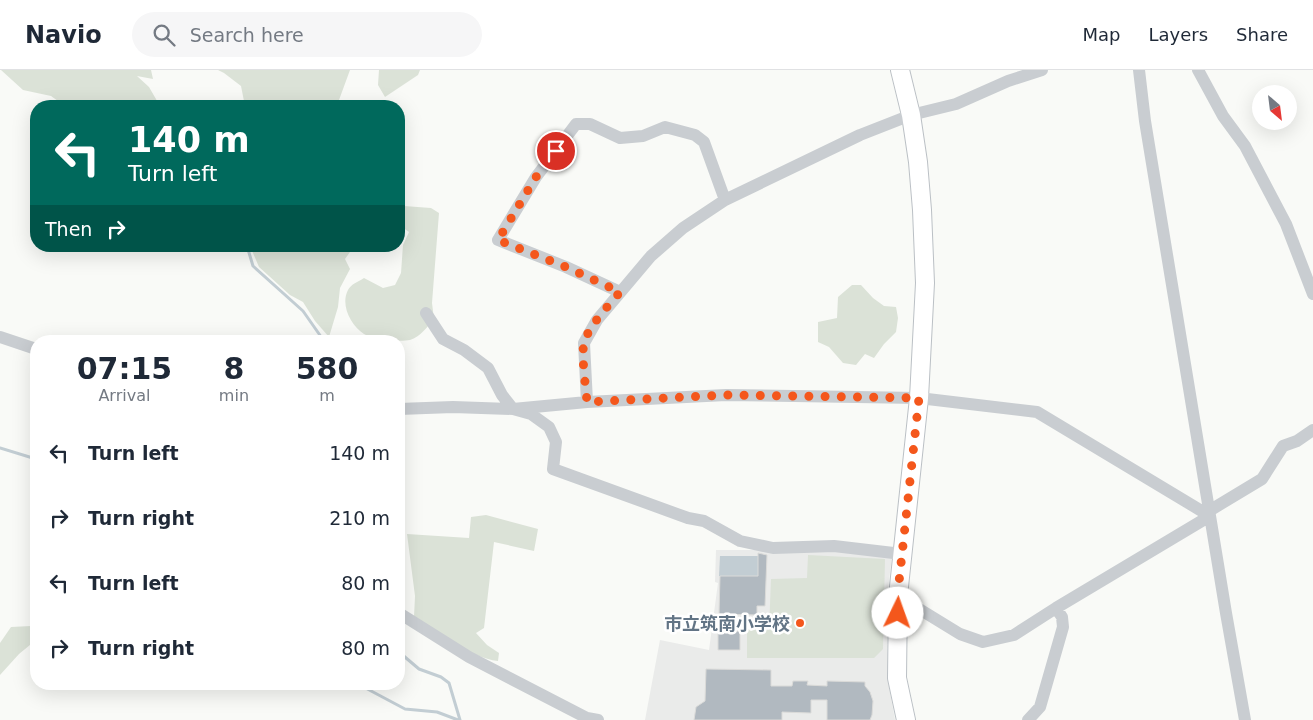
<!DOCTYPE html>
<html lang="en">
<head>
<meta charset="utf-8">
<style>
	body { margin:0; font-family:"DejaVu Sans","Noto Sans JP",sans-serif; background:#f6f6f7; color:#1f2937; height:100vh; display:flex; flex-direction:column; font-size:19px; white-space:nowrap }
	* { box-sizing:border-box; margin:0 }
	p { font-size:16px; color:#747a83 }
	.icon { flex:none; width:28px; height:28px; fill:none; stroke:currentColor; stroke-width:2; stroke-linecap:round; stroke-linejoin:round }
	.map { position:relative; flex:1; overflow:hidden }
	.drawer { position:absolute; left:30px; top:265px; width:375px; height:355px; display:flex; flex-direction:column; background:#fff; border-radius:20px; box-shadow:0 5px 20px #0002 }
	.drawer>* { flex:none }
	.hud { position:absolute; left:30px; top:30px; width:375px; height:152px; border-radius:20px; box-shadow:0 5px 20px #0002; background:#00695c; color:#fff; overflow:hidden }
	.needle { width:32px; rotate:152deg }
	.controls { position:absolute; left:1252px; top:15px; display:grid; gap:10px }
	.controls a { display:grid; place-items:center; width:45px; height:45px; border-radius:50%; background:#fff; box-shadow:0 5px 20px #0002; font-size:25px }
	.pin { position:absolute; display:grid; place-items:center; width:42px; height:42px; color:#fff; margin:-21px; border:2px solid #fff; border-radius:50%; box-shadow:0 1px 5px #0007 }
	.me { position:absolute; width:55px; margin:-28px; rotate:3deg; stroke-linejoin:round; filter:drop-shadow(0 0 4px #0008) }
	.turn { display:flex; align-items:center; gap:18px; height:105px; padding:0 15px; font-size:22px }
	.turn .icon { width:65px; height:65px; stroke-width:2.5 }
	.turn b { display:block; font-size:35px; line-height:42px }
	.then { display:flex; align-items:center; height:48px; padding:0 15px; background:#0003; gap:10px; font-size:19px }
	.eta { display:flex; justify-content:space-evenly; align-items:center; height:85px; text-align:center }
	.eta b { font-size:30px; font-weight:700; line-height:35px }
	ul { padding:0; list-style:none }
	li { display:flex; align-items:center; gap:15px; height:65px; padding:0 15px }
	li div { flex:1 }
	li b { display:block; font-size:19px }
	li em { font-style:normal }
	header { display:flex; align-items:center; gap:30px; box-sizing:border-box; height:70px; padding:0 25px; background:#fff; border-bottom:1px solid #e0e1e3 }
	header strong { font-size:24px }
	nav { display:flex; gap:28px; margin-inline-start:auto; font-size:18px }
	.search { width:350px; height:45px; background:#f6f6f7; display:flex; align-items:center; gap:12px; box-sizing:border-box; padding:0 18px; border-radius:28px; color:#747a83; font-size:19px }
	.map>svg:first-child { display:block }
	.built { fill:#eaebea }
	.green { fill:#dbe2d7 }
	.water { fill:#c2cdd3 }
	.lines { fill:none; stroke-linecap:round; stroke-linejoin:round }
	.stream { stroke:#c2cdd3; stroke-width:3 }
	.building { fill:#b1b9c0; stroke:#dbdbd9 }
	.secondary-casing { stroke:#bbc0c5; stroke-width:20 }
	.street { stroke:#c9cdd1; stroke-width:12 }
	.secondary { stroke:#fff; stroke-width:18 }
	.route { stroke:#f4571c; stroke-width:9; stroke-dasharray:0 16.2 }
	.poi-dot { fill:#f4571c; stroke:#fff; stroke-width:2 }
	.labels { text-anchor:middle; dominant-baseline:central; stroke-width:5; stroke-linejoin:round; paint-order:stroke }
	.poi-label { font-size:18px; font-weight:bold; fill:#627485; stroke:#fff; text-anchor:end }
</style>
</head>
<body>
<header>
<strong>Navio</strong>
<div class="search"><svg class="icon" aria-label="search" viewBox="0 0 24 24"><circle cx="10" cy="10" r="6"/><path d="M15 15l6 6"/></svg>Search here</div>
<nav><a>Map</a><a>Layers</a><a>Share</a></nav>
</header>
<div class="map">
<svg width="1313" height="650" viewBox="0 0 1313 650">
	<rect width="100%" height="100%" fill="#f9faf7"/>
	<!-- built -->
	<path class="built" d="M716,480H848L892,486L886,536L888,611L895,650H645L660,570L709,580L718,513L715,512Z"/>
	<!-- green -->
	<path class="green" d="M1,0H151L153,9L137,6L149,17L160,36H65L51,26L23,20Z
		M218,0H350L339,30L335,36H245L241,16L224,3Z
		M379,0H420L418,5L385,27L378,15Z
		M404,136L431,138L439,143L432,233L434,249C428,256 420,267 410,270C400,272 373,270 364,264C351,256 340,235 348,220C351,214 358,212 364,208L383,218L395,215L401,203L403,175L409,162L399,155V140Z
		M250,176H350V182L345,189L350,199L340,218L338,237L329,267L315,251L303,232L290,225L259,197Z
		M852,215H861L873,228L884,236L896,237L898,248L896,262L884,274L874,288L865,284L856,295L843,293L829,277L818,272V252L837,248L838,227Z
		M486,445L538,459L534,481L494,472L484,558L476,563L487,575L499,583L498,591C470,588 438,562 414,547L415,526L407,464L469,468L471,447Z
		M808,485L885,489L883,579L874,588H747V559L769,560L771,509L807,508Z
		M31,556H36V570L19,584L0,605V573L11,557Z"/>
	<!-- water -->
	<path class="water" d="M720,486H758V506H719Z"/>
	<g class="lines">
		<!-- stream -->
		<path class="stream" d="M247,176L253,196L303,241L324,271
			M0,378L36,389
			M399,582L419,599L441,607L449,613L460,650
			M358,614L405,639L437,642L458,650"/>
	</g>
	<!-- building -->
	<path class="building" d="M758,483L767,485L765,536H757V545L719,544L720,506H758Z
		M740,561V580H718V562Z
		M706,599L771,600V616H792L793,611H808L807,615L827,616V611L865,612V616L870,622L873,631L872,645L870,650H827V630H811V643L782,642V650H694L696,637L705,631Z"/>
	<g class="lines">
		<!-- secondary casing -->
		<g class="secondary-casing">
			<path id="secondary" d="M900,0L911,45L918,92L922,140L925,213L919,328L898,526L897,608L906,650"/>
		</g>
		<!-- street -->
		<path class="street" d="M1139,0L1145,51L1226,543L1245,650
			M1198,0L1223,46L1245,76L1286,154L1313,224
			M620,222L566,197L498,170L536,107L576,54H590L620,68L643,66L665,57L695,65L704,72L725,130
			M426,243L443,269L464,280L488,298L502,325L513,339L531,344L549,357L556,372L553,399L688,448L704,451L740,471L773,478L834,476L902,484
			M0,267L36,279
			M587,332L584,273L597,250L651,186L683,158L725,130L860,65L911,45L956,34L1008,11L1042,0
			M399,339L453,337L513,339L587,332L726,325L919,328L1037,342L1210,446
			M1209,441L1262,409L1283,376L1297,371L1313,360
			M898,526L960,564L983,572L1014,565L1056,538L1210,446
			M399,543L469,587L587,648L598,650
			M1028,650L1040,637L1063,557L1062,547L1056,538"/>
		<!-- secondary -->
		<use href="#secondary" class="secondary"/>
	</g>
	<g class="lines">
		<!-- route -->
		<path class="route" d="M556,81L536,107L498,170L566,197L620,222C609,235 588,257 584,273C581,285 586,318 587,332L726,325L919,328L899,512L898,543"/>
	</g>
	<!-- markers -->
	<circle class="poi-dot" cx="800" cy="553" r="5"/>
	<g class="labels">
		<!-- poi labels -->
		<g class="poi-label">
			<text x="790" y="553">市立筑南小学校</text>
		</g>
	</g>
</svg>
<div class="controls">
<a><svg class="needle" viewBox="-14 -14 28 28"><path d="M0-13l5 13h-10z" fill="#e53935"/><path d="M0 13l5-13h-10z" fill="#747a83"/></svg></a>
</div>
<div class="pin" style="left:556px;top:81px;background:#d93025"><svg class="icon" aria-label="arrive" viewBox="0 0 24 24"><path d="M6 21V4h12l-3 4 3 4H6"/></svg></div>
<svg class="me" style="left:898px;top:543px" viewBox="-20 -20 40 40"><circle r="19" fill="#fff"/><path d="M0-13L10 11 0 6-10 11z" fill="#f4571c"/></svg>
<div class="hud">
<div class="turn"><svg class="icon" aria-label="left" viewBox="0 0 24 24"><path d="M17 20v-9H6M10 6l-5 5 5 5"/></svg><div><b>140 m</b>Turn left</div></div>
<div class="then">Then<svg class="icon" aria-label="right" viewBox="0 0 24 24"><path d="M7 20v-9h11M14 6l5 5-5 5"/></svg></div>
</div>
<section class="drawer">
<div class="eta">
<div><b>07:15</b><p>Arrival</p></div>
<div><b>8</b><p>min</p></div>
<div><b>580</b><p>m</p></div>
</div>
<ul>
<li><svg class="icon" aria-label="left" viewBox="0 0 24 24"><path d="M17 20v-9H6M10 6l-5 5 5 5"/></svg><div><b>Turn left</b></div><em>140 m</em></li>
<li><svg class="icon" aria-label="right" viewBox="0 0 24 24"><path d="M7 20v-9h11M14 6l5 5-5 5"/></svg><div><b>Turn right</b></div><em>210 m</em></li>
<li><svg class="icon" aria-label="left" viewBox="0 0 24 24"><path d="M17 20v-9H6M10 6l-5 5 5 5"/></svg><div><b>Turn left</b></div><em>80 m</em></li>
<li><svg class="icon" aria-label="right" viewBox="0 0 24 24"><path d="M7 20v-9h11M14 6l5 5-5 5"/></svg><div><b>Turn right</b></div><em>80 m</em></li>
</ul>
</section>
</div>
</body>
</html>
